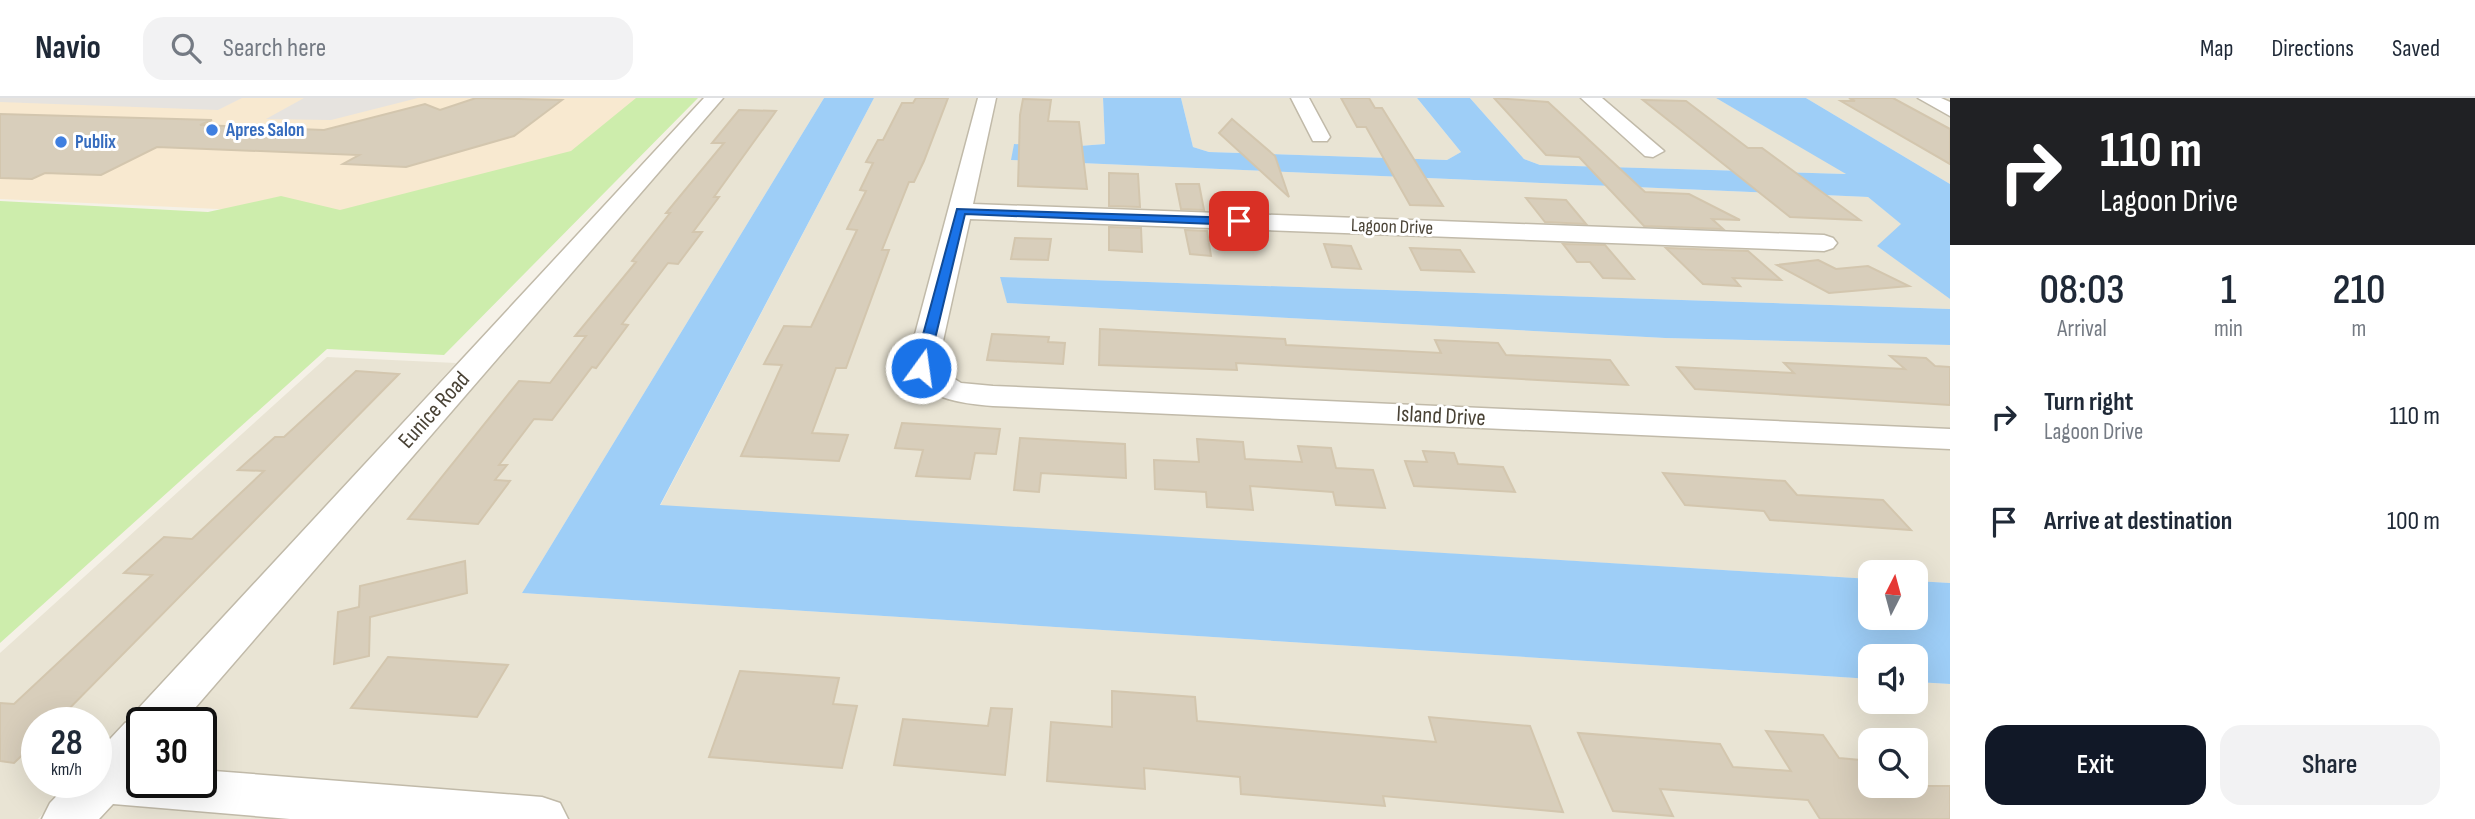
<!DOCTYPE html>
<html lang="en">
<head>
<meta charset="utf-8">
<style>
	body { margin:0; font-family:"Sofia Sans Condensed",sans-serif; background:#f2f2f3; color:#1f2937; height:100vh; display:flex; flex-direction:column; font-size:26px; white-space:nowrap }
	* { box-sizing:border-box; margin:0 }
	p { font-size:23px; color:#747a83 }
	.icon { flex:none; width:38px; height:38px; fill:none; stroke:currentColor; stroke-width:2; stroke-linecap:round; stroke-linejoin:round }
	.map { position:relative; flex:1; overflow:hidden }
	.side { display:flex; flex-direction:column; background:#fff; width:525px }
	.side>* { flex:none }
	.hud { background:#202124; color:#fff; overflow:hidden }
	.needle { width:46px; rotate:6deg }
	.tools { position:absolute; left:1858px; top:462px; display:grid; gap:14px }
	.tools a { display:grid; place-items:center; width:70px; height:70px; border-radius:14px; background:#fff; box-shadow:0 7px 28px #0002; font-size:35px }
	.speed { position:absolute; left:21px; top:609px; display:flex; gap:14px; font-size:35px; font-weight:700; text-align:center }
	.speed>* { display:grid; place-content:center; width:91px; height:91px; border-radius:50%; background:#fff; box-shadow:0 7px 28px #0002; line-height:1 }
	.speed small { font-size:18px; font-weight:400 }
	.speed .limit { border:4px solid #111; border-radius:10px; background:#fff; color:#111 }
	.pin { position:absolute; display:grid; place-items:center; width:60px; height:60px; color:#fff; margin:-30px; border-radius:14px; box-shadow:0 4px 10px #0006 }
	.me { position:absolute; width:77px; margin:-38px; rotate:14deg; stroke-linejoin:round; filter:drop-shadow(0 0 5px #0008) }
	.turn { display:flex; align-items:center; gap:24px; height:147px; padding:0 35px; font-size:32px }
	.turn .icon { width:91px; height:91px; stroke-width:2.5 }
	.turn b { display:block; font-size:49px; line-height:60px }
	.eta { display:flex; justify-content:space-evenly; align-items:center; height:119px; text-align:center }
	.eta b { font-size:42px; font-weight:600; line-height:49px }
	.action { display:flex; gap:14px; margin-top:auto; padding:14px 35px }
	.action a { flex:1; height:80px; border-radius:21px; background:#111827; color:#fff; font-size:28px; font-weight:600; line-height:80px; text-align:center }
	.action a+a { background:#f2f2f3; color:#1f2937 }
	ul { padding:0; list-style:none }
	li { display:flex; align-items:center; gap:21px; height:105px; padding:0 35px }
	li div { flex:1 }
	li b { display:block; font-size:26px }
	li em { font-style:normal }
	header { display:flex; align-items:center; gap:42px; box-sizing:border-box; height:98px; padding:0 35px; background:#fff; border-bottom:2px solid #e0e1e3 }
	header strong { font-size:33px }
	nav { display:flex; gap:38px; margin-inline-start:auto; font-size:24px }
	.search { width:490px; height:63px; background:#f2f2f3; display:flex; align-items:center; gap:18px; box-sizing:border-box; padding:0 24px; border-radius:21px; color:#747a83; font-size:26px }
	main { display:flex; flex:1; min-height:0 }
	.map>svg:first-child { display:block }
	.residential { fill:#e9e4d4; fill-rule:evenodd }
	.commercial { fill:#f8e9d0 }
	.green { fill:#cdedac }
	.parking { fill:#e6e3df }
	.water { fill:#9ecef7 }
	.building { fill:#d8cebb; stroke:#d3c6ae; stroke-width:2 }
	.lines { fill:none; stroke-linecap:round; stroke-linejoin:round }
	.minor-casing { stroke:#c1baa9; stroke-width:3 }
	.minor { fill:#fff; fill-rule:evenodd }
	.route { fill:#1a73e8; stroke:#114b97; stroke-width:2 }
	.shop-dot { fill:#3f7fe0; stroke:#fff; stroke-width:2.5 }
	.labels { text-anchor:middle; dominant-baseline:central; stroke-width:6; stroke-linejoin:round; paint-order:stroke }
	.far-shop-label { font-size:19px; font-weight:bold; fill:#366cbe; stroke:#fff; text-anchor:start }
	.far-street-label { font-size:19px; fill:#494235; stroke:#fff }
	.street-label { font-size:23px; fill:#494235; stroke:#fff }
</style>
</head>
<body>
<header>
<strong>Navio</strong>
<div class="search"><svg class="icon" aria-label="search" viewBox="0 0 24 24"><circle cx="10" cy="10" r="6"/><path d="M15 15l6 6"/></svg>Search here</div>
<nav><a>Map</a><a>Directions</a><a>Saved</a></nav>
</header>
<main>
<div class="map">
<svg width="1950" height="721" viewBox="0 0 1950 721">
	<rect width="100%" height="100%" fill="#f5f1e7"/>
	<!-- residential -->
	<path class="residential" d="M722,0H824L522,495L1871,581V604H1916V584L1950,586V721H85L142,684H201V625H170ZM1871,642H1916V688H1871Z
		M874,0H1103L1105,46L1066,49L1014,46L1012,62L1868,99L1902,126L1878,148L1950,201V211L1000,179L1008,205L1665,240L1950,247V485L1916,483V474H1871V481L660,408Z
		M1181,0H1417L1461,54L1447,62L1209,54L1193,49Z
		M1470,0H1716L1848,76L1540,67L1524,61Z
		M1806,0H1950V86Z
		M327,259L456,265L96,657V625H37V684H72L38,721H0V555Z"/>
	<!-- commercial -->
	<path class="commercial" d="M0,0H689L566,127L0,101Z"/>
	<!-- green -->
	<path class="green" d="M636,0H698L444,257L327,251L0,545V103L208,114L281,98L340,112L571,53Z"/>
	<!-- parking -->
	<path class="parking" d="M0,0H242L218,12L0,4Z
		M304,0H418L331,22L266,21Z"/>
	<!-- water -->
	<path class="water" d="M824,0H874L660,407L1871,481V520H1916V483L1950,485V586L1916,584V558H1871V581L522,495Z
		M1103,0H1181L1193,49L1209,54L1447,62L1461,54L1417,0H1470L1524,61L1540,67L1846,76L1716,0H1806L1950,86V201L1877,148L1901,126L1868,99L1011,62L1014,46L1066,49L1105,46Z
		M1000,179L1950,211V247L1665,240L1007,205Z"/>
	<!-- building -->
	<path class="building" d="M476,0L562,2L514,38L406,69L343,66L359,57L157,49L101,77L45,75L32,81L0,80V16L212,22L200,27L324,32L425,6L440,12Z
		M916,0H948L924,63L914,84H909L882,152H889L846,270H836L812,335L848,337L839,363L741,358L782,267L764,266L784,228L811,229L857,132L847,131L866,93L860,92L873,65L866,64L878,42H883L902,5H913Z
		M1341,0H1369L1375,10H1382L1443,108L1410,107L1366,29H1357Z
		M1494,0L1548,4L1645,94L1689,96L1740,122L1712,121L1723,131L1644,128L1579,59L1546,57Z
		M1849,0H1893L1950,31V66L1841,3H1855Z
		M1023,1L1051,2L1048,23L1079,24L1087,91L1018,88L1020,17Z
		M1643,2L1686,3L1748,50H1762L1860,122L1790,119Z
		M739,12L776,13L714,99H719L693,134H702L678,166L668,165L622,226L628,227L596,270L592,269L552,322L534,321L499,367H507L495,382L510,383L478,426L408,421L519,283L550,285L586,238H575L636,164L632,163L670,115H666L724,45H712Z
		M1232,21L1275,58L1289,99L1219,35Z
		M1109,75L1138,76L1140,109L1109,108Z
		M1176,86H1199L1204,112L1181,111Z
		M1526,100L1566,102L1586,126L1545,124Z
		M1109,129L1141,130L1142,154L1109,152Z
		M1185,132L1207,133L1211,158L1190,156Z
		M1015,140L1051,141L1048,162L1011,161Z
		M1324,146L1351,148L1361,171L1332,169Z
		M1563,146L1605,147L1634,181L1603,180L1590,164H1577Z
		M1410,150L1460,152L1474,174L1421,172Z
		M1666,150L1748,153L1781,182L1733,180L1740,188L1703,186Z
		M1818,162L1836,171L1868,168L1909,188L1829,195L1777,167Z
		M1100,231L1285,241L1286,247L1441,255L1435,242L1498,245L1506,257L1610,262L1628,287L1236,265L1237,272L1099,267Z
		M992,236L1049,239L1048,244L1065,245L1063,266L987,262Z
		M1890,258L1926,260L1935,268L1950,269V307L1695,291L1677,269L1794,275L1784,265L1905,271Z
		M356,273L399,276L55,625H37V643L14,665L0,663V605L14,606L152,477L124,475L164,439L192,441L264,373L238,372L275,339H284Z
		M902,325L1000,331L996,356L975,355L970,381L916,378L923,352L895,350Z
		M1020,340L1125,346L1126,380L1041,375L1039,394L1014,392Z
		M1197,341L1243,344L1245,361L1302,364L1298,348L1331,350L1336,370L1373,372L1385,410L1336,407L1333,394L1250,388L1253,412L1207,409L1206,394L1155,391L1154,362L1199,364Z
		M1423,353L1454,355L1458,366L1503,369L1515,394L1414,388L1405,363L1427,364Z
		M1663,375L1785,383L1797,397L1883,402L1911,432L1770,422L1764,413L1685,407Z
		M465,463L467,495L370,519L369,558L334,566L338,514L359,509L360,488Z
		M388,559L508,567L477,619L351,610Z
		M740,573L839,580L833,606L857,608L842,670L709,659Z
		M1112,593L1195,599L1197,623L1369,638L1436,644L1429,619L1530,628L1563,714L1383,698L1385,708L1241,696L1240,679L1144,670L1145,691L1047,683L1051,624L1112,629Z
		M991,610L1012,611L1005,677L894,667L903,621L988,628Z
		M1766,633L1823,637L1839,660L1871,663V688H1950V721H1820L1808,702L1660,691L1673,718L1613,713L1578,635L1720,646L1733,669L1791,673Z"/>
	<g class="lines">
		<!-- minor casing -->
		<g class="minor-casing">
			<path id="minor" d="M704,0H723L182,625H142V684H201V672L542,699L560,705L568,721H290L113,706L99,721H42L50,705L70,684H96V656L125,625L132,622L137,612Z
				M978,0H996L973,106L1824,137L1833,140L1837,145L1833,150L1824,153L970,121L937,270L961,285L993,288L1950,331V351L993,308C957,305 927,301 906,270Z
				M1291,0H1309L1330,39L1327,43H1313Z
				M1581,0H1602L1664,53L1653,59L1645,58Z
				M1918,0H1941L1950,4V18Z"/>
		</g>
		<!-- minor -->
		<use href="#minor" class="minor"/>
	</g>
	<!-- route -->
	<path class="route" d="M957,111L1239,120L1244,123L1239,127L965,116L928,270L921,274L914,270Z"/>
	<!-- markers -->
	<g class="shop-dot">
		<circle cx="212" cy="32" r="7"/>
		<circle cx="61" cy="44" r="7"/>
	</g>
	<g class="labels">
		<!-- far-shop labels -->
		<g class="far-shop-label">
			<text x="226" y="32">Apres Salon</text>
			<text x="75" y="44">Publix</text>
		</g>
		<!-- far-street labels -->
		<g class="far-street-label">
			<text transform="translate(1392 129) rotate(2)">Lagoon Drive</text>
		</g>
		<!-- street labels -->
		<g class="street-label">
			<text transform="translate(434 312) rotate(-48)">Eunice Road</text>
			<text transform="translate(1441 318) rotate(3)">Island Drive</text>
		</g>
	</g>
</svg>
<div class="tools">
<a><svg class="needle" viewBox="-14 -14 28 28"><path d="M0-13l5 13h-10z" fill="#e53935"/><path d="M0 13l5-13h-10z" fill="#747a83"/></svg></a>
<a><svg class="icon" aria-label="sound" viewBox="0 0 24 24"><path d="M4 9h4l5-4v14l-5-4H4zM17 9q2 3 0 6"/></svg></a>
<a><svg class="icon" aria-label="search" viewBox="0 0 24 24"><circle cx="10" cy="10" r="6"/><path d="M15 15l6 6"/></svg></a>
</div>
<div class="speed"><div>28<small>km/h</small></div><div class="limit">30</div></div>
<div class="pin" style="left:1239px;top:123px;background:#d93025"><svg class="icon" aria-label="arrive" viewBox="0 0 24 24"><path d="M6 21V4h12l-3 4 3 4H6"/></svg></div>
<svg class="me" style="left:921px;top:270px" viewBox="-20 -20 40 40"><circle r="17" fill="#1a73e8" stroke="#fff" stroke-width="3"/><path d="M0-11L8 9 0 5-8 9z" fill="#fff"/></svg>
</div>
<section class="side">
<div class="hud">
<div class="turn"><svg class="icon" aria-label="right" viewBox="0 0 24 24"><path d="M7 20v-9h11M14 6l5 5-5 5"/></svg><div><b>110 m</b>Lagoon Drive</div></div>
</div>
<div class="eta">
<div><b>08:03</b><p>Arrival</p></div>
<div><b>1</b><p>min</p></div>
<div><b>210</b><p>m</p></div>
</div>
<ul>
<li><svg class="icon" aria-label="right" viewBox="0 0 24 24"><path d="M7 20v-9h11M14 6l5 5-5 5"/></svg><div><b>Turn right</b><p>Lagoon Drive</p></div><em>110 m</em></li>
<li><svg class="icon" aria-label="arrive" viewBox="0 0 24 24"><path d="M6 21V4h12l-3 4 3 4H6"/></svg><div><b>Arrive at destination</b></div><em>100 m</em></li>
</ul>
<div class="action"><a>Exit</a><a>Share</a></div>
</section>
</main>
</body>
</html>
